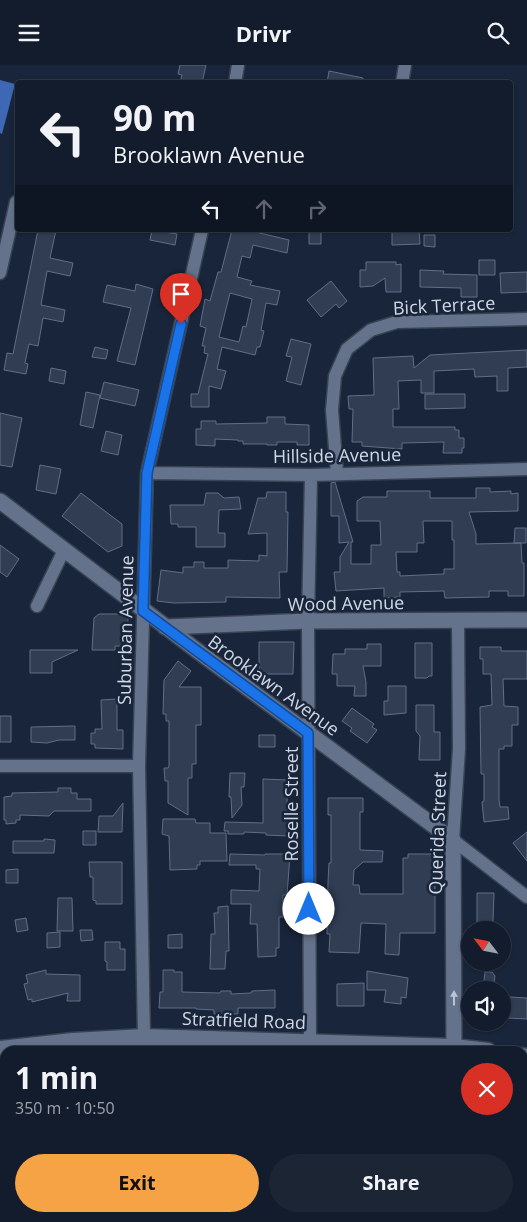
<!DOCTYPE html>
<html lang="en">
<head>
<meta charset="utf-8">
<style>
	body { margin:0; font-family:"Open Sans",sans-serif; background:#1c2534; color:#f1f3f6; height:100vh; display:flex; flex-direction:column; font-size:19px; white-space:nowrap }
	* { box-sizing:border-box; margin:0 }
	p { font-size:16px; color:#9da1a9 }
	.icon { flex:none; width:28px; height:28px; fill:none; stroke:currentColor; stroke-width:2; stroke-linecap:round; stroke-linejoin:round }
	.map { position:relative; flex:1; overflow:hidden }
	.panel { position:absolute; left:0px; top:981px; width:528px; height:176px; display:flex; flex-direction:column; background:#131c2c; border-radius:15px 15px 0 0; box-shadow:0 1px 4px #0004,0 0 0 1px #323a48 }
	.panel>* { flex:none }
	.hud { position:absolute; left:15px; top:15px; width:498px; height:152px; border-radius:5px; box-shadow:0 1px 4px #0004,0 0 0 1px #323a48; background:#131c2c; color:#f1f3f6; overflow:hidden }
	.needle { width:32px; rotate:302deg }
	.fabs { position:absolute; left:461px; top:856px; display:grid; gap:10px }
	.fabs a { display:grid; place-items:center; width:50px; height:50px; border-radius:50%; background:#131c2c; box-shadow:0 1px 4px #0004,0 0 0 1px #323a48; font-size:25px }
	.pin { position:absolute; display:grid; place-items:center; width:42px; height:42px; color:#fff; margin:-51px -21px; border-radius:50% 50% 50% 0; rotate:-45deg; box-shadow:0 0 5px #0007 }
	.pin .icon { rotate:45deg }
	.me { position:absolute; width:55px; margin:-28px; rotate:0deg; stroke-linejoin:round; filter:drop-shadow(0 0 4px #0008) }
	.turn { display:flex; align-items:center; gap:18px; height:105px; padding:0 15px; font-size:22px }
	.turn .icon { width:65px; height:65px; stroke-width:2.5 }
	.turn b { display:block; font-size:35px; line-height:42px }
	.lanes { display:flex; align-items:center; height:48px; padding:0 15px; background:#0003; justify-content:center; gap:25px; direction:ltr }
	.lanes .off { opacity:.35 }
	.round { display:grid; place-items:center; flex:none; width:52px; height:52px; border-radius:26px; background:#1c2534 }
	.head { display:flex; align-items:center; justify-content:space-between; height:85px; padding:0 15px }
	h1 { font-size:30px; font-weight:700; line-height:38px }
	.action { display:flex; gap:10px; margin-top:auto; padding:10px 15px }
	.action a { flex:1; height:58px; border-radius:30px; background:#f5a345; color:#111; font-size:20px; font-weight:700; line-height:58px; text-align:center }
	.action a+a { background:#1c2534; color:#f1f3f6 }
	header { display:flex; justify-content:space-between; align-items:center; height:65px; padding:0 15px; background:#131c2c; font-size:22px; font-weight:700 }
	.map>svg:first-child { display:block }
	.green { fill:#264a8b }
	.water { fill:#3e68b5 }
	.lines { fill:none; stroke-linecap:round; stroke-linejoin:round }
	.stream { stroke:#3e68b5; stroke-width:4 }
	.building { fill:#303d53; stroke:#606e87; fill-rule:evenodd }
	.minor-casing { stroke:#394253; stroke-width:15 }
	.tertiary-casing { stroke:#394253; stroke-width:18 }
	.secondary-casing { stroke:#394253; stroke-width:19 }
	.minor { stroke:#64728b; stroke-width:12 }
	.tertiary { stroke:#64728b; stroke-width:15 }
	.secondary { stroke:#64728b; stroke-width:16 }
	.oneway { fill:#bac4d4 }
	.route-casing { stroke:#114b97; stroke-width:12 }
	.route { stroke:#1a73e8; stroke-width:9 }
	.labels { text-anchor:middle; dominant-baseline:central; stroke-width:5; stroke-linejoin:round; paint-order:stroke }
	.street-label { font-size:18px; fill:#d0d8e6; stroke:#19253a }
</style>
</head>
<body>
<header><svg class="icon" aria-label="menu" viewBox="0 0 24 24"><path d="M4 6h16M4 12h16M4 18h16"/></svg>Drivr<svg class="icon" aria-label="search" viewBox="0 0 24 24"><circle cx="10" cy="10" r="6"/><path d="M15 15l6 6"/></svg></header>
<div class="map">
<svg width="527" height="1157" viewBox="0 0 527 1157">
	<rect width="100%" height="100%" fill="#19253a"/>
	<!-- green -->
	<path class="green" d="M523,1007L527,1008V1157H85L84,1153L522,1152Z"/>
	<!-- water -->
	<path class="water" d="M0,15L15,19L2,69L0,68Z"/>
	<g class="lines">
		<!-- stream -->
		<path class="stream" d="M522,1032H527
			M0,1086H5
			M275,1152L277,1157"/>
	</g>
	<!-- building -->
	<path class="building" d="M180,0H206L202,18H180L182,10L178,9Z
		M329,6L363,13V18H327Z
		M38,165H56L50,193L73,198L70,211L47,206L41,240L65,245L63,257L43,253L38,281L29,279L25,298L28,299L26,309L4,305L7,288L13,289Z
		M152,165L177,169L175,180L150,175Z
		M232,165H247L289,175L287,188L253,180L250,193L242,191L237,212L252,216L250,220L280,226L277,240L266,238L261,265L264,266L260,282H257L255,290L222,282L217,304L226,306L221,324L209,321V342H191V329H198L208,289L204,288L205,281H202L206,263L200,261L205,234L210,236L218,207H221ZM230,228L252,234L246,262L243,261L239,277L219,272Z
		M392,165H419L420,179L392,180Z
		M309,166H321V179H309Z
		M424,170H435V182L424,181Z
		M479,195H495V210H479Z
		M366,197H396V200L401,199V227H386L385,213L373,221L360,222V205H366Z
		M420,205L444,206L443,209L477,210V232H461V223L420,222Z
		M527,207V227L501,228L500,208Z
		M331,216L347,236L339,243L336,239L321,252L307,235Z
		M136,219L153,224L135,300L117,296L131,243L103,237L107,220L135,226Z
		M291,274L311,279L301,320L286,316L292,292L286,291Z
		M95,282L108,285L106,294L92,292Z
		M527,285V302L508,303V326H497V311L475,312L474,304L434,306V328H421V315L398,316L399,344H393V362H455V365H459V373H464V383H462V388H443L444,377L402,378V384L362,381V377H352L353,344H349L348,331L374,330L373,293L413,291L414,303L430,290Z
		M51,303L66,306L64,319L49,316Z
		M104,317L139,325L135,341L100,333Z
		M86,327L100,330L93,363L80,360Z
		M425,329H465V343L425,344Z
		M0,348L22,353L12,402L0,400Z
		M267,352H285V359L309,360V380H297V377H277V380H267V379H243V376H238V375L215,374V381L196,380V364H201V356H216V359L267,358Z
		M106,366L122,370L118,390L101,386Z
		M40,400L61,404L56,429L36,425Z
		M335,417L353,477H351V499H371V480H381L380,456H357V436L363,432H387V426H430V433H476V423H490V427L511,426V429L518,428V446L469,447L476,469V479L521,478L522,498H524V531H508V526H489V532L445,533L444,526L400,527V532L384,533V523L336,526L334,507H340V492L349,477L339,478V451H331V418ZM423,456H452V475H454V504H444V509L400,511V507H397L396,487H417V478H424Z
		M267,427H286V447H288L287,507H279L280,533L226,532V537L174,538L157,536L161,505L183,508V502H194V497H204V503H228V495L259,496V490L267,491V468L248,469L258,433H266Z
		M81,428L122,459V481L108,487L62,451Z
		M206,428H218L224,433L239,432L241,444L219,445L218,468H225V482H196V462H178V459H171L170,440H204Z
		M515,463H526V478H514Z
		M0,480L19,494L7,512L0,507Z
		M99,549H125L128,553L127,577L125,581H115V585H92L94,553Z
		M259,577H294L293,609H259Z
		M415,578H432V611H429L427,613H415Z
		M367,579H381V601H363L366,617V631H354L355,621H337V609H332L333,589H345V584H367Z
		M480,582H501V586H527V614H503L504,641L518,642V660H512V681H504V684H499V735L500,742H508L509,754L484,757L482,737L484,736V709H481L480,642L492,640L491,609H483V594H480Z
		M30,585H78L52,597V608H30Z
		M178,596L191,606L179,622H201V660H196V699H192V713H188V750L168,738V716H165L164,703H168L169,701V656H166V649H163L164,615Z
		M388,621H406V648L384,650V636H388Z
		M117,634V665H123V684L95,683V679H91V668H95V664H102L101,635Z
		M416,640H434V667H440V695H419L420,671L416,666Z
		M352,643L374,659L372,662L377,665L367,678L350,666L352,663L342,656Z
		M0,651H11V677H0Z
		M75,661V675H59L47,678L31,677V662Z
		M259,670H275V682H259Z
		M230,708H245L244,722H241L242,740L232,753L231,732H229Z
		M263,714L288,715L287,737L288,771L266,770V768L244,767V769H228V766H224L225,757L263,758Z
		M58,723H71V728H77V734H91V746H54L49,751L20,750V755H16V758L6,759V755H4V732L12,731V728L58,727Z
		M328,733H363V747H360V785L383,786L382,797H363L354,805L353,820H359L360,829H403V793H408V789H434V816H435V868H400L399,890L385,889L386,859L361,858L359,888L329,887L330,869H327L328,817L329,798H331V750H328Z
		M123,738L122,767H98L99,751H113Z
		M163,754H195L196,758H210V768H226L227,796H200V800H197V804L170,805L169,771L162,769Z
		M83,766H96V780H83Z
		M527,767V796L513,778Z
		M44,774L55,775L54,788H13V776H44Z
		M230,789L265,790V789H287L290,790L287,830H283V852H279V883H276V891L258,892L257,859H250L251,839H231V825L259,826L260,804H256V800H229Z
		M89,797H122V839H96V836L93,835V812H90Z
		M18,804V818H6V805Z
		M477,828H494L493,857H487V865H477Z
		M58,833H72L73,866H57Z
		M228,841L229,886H226L225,904H210L211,869H215L214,848H218V842Z
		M26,853L28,865L17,867L15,855Z
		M80,865H92L93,875L81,876Z
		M60,867V882L47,883V868Z
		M182,869V883H168V870Z
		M105,877H120V884H125V905H107V897L105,896Z
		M46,905V909L80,910V936H67L68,928L32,937V934L28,935L24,919L28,918L26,910Z
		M163,905H174V907H182V927L220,928L221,926H231V929L251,928L252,926L275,925V943H238V949H214V945L196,944V943H159L160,927H163Z
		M367,906L408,913L406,933L401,932V939L384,937L386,925H367Z
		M485,907H492L495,911L493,925H483Z
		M364,918V941H337V919Z
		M510,932L527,933V954L508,953Z"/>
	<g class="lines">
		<!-- minor casing -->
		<g class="minor-casing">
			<path id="minor" d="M235,18L238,0
				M402,18L405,0
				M0,208L16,137
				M147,408L311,410L527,404
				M337,408L332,345L335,311L347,284L371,265L397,257L527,254
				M37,541L64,485
				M458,556L459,684L453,775L527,832
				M0,701H139
				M144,972L139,701L147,408L202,165
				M310,977L308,556L311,410"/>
		</g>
		<!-- tertiary casing -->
		<g class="tertiary-casing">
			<path id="tertiary" d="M0,436L199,587L453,775L454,982
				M165,562L308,556L527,555"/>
		</g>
		<!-- secondary casing -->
		<g class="secondary-casing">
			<path id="secondary" d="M0,984L73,976L144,972L454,982L488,986
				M522,991L527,992"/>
		</g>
		<!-- minor -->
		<use href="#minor" class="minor"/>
		<!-- tertiary -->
		<use href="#tertiary" class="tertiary"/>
		<!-- secondary -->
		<use href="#secondary" class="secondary"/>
	</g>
	<!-- one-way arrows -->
	<defs><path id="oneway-solid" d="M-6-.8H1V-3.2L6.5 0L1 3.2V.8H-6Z" transform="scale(1.25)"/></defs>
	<use class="oneway" href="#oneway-solid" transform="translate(454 933) rotate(-90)"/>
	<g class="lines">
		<!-- route casing -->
		<g class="route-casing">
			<path id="route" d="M181,259L147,408L143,546L308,668L309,844"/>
		</g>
		<!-- route -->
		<use href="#route" class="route"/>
	</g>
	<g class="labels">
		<!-- street labels -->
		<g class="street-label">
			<text transform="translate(444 240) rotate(-3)">Bick Terrace</text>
			<text transform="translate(337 390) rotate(-1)">Hillside Avenue</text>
			<text transform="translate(346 538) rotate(-1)">Wood Avenue</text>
			<text transform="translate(125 565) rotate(-89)">Suburban Avenue</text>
			<text transform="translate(274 620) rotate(36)">Brooklawn Avenue</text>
			<text transform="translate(291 739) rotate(-90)">Roselle Street</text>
			<text transform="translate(437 768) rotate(-88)">Querida Street</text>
			<text transform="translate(244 955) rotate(2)">Stratfield Road</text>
		</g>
	</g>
</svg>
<div class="fabs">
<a><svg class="needle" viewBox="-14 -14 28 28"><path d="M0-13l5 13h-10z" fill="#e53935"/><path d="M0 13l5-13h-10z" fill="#9da1a9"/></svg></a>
<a><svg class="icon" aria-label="sound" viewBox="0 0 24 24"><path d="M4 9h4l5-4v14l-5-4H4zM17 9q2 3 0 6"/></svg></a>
</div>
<div class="pin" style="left:181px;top:259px;background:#d93025"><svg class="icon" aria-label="arrive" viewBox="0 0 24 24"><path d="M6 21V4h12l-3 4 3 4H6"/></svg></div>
<svg class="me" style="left:309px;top:844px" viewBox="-20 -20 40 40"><circle r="19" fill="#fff"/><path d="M0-13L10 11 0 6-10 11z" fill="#1a73e8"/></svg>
<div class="hud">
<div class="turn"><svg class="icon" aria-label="left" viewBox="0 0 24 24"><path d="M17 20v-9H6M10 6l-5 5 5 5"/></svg><div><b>90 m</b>Brooklawn Avenue</div></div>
<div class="lanes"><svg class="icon" aria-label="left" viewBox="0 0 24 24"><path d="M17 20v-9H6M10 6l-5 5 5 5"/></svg><svg class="icon off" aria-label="ahead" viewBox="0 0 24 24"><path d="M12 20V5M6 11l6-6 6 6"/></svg><svg class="icon off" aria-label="right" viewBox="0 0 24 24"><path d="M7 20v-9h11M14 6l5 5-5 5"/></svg></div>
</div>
<section class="panel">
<div class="head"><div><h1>1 min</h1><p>350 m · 10:50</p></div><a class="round" style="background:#d93025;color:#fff"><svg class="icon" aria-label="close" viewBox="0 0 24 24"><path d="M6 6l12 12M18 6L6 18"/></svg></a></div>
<div class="action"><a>Exit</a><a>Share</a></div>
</section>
</div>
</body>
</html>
